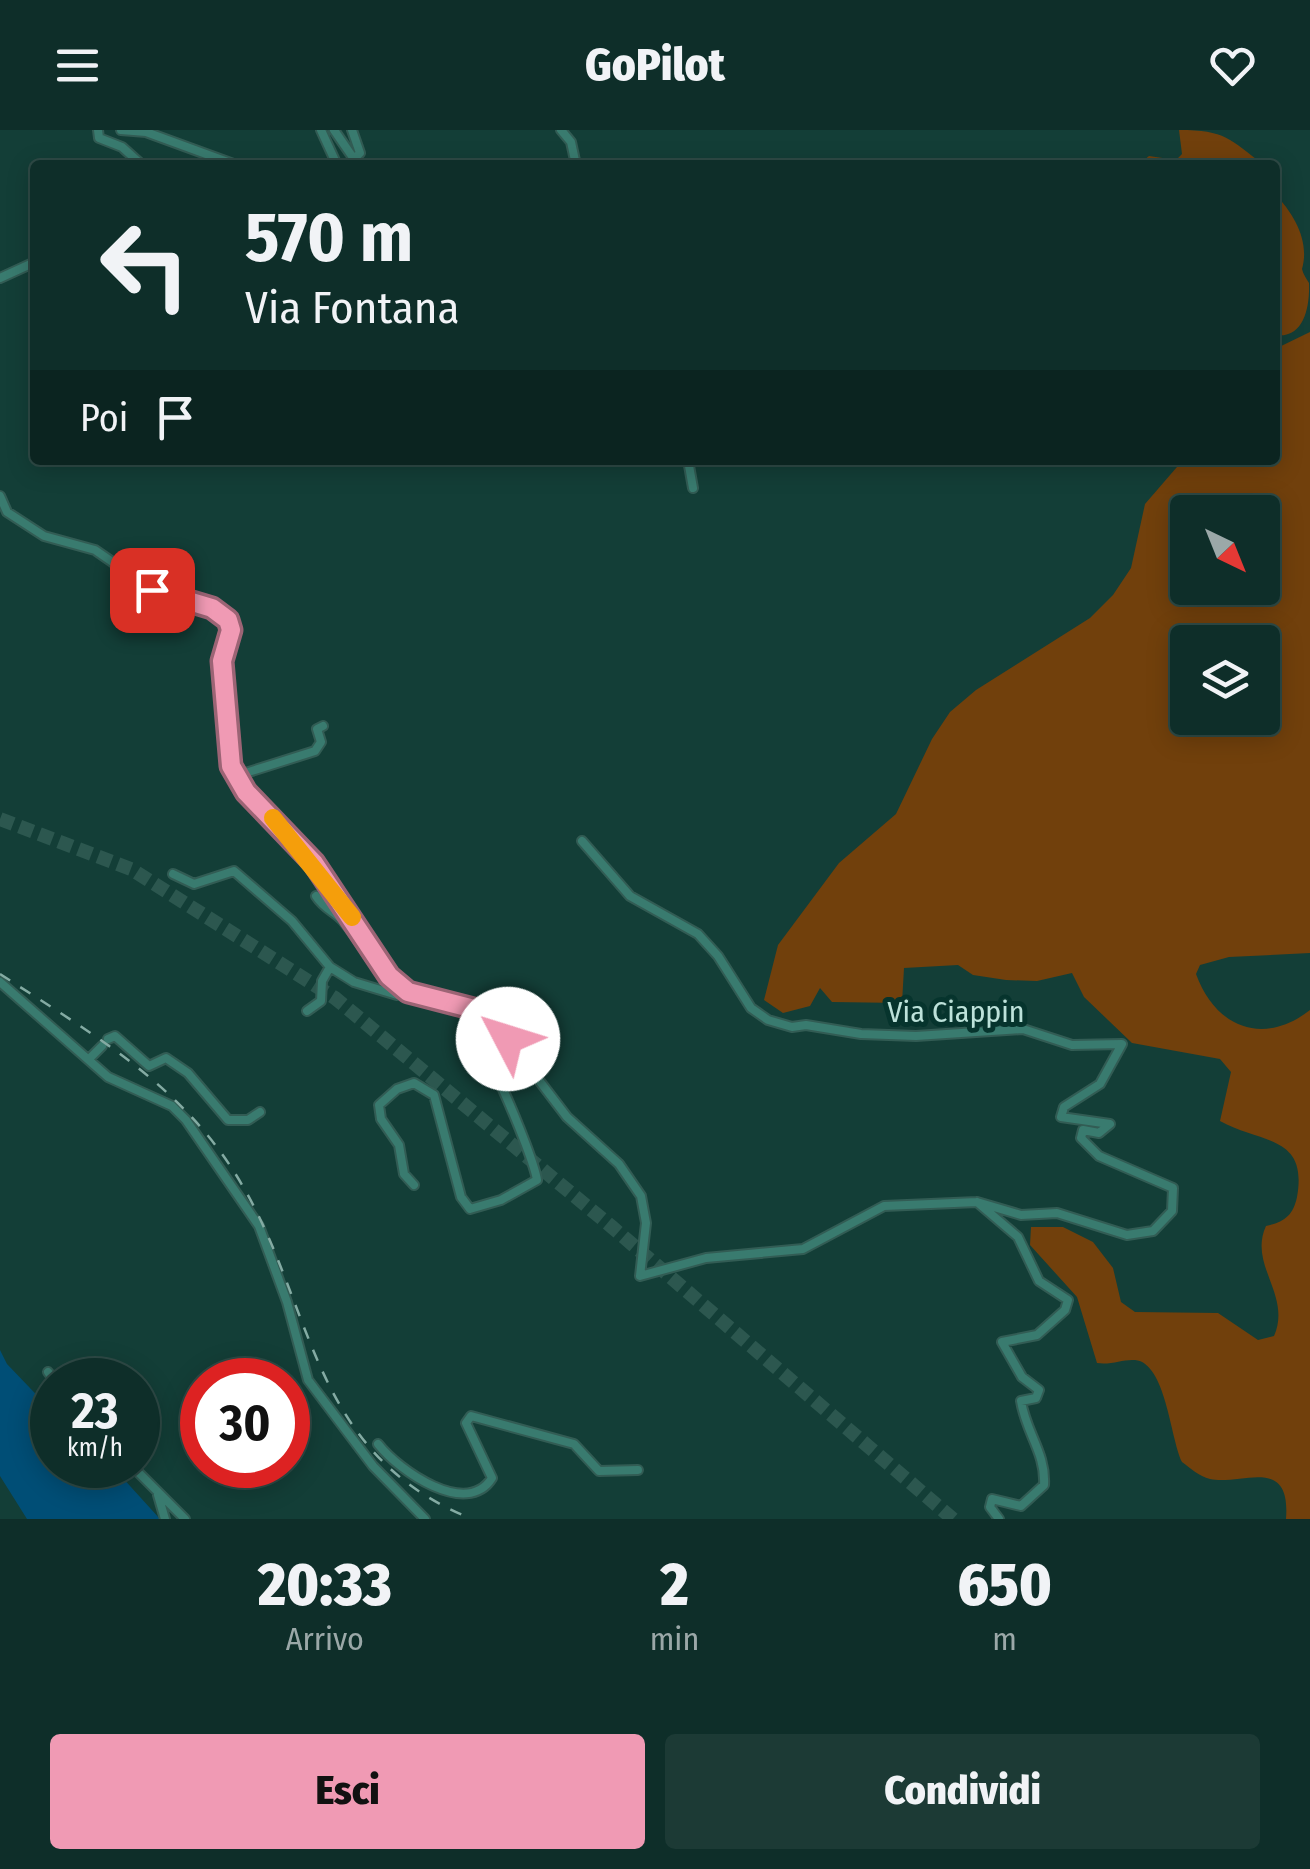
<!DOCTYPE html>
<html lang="it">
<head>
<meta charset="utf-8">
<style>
	body { margin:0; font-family:"Fira Sans Condensed",sans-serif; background:#1c3a35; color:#f1f3f6; height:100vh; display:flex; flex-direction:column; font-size:38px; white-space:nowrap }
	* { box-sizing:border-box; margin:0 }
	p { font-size:32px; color:#9ba8a8 }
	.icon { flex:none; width:55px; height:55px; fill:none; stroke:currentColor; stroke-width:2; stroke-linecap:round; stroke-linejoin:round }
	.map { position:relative; height:1389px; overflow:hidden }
	.panel { display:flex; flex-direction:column; background:#0e2e29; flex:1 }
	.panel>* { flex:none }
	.guide { position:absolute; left:30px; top:30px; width:1250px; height:305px; border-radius:10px; box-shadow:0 5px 25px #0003,0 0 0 2px #2e4a46; background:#0e2e29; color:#f1f3f6; overflow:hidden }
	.needle { width:65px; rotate:137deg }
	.controls { position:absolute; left:1170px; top:365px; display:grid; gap:20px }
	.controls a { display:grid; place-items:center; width:110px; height:110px; border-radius:10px; background:#0e2e29; box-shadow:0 5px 25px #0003,0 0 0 2px #2e4a46; font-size:50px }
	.speed { position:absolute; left:30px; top:1228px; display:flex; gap:20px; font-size:50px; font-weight:700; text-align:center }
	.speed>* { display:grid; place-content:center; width:130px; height:130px; border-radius:50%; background:#0e2e29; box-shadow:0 5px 25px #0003,0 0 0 2px #2e4a46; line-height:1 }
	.speed small { font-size:25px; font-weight:400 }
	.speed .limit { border:15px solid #d22; background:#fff; color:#111 }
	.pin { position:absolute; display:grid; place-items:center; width:85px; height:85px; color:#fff; margin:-42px; border-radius:20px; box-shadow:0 5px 15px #0006 }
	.me { position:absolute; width:110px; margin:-55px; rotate:310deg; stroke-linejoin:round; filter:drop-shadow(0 0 8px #0008) }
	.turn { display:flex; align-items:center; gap:35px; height:210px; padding:0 50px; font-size:45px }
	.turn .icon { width:130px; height:130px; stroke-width:2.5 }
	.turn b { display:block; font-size:70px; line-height:85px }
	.then { display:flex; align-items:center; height:95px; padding:0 50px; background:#0003; gap:20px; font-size:38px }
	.eta { display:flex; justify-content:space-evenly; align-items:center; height:170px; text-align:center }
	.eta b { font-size:60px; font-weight:800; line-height:70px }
	.cta { display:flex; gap:20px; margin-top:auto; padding:20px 50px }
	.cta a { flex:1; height:115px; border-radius:10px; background:#f09ab4; color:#111; font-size:40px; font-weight:800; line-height:115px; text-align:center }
	.cta a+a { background:#1c3a35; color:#f1f3f6 }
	header { display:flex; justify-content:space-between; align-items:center; height:130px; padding:0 50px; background:#0e2e29; font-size:45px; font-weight:800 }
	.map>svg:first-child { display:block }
	.green { fill:#71400c; fill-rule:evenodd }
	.water { fill:#004e76 }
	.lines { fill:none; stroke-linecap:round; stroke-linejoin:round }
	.highway-tunnel { stroke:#2c574f; stroke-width:14; stroke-dasharray:14 7; stroke-linecap:butt }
	.street-casing { stroke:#325c54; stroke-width:12 }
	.street { stroke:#397b6f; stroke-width:8 }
	.rail { stroke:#84aba3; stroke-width:2.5; stroke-dasharray:12 12; stroke-linecap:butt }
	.route-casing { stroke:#9c6475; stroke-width:25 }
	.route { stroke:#f09ab4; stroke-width:18 }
	.slow { stroke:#f59e0b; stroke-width:18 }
	.labels { text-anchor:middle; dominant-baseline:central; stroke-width:10; stroke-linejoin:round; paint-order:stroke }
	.street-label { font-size:30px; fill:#bde2da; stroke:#06342d }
</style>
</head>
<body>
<header><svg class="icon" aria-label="menu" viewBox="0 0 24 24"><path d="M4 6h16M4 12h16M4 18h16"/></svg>GoPilot<svg class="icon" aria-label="heart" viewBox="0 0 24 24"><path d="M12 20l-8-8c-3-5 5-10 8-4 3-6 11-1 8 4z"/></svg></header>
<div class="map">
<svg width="1310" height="1389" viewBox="0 0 1310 1389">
	<rect width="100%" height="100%" fill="#133e37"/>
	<!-- green -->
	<path class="green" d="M1179,0C1226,0 1229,9 1264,35H1138L1149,26L1176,30L1182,24Z
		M1275,64C1294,84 1310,111 1302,139C1303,144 1306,148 1309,153C1310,179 1303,209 1275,205Z
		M1310,202V823L1229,827L1200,835L1196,844C1215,897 1263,917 1310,880V1389H1286C1291,1324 1241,1356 1210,1349C1199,1346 1190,1338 1182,1332C1170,1307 1166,1233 1135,1230C1123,1229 1112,1235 1097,1233L1077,1167L1030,1115L1031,1097H1063L1093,1112L1113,1138L1121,1172L1135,1182L1218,1183L1258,1210L1274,1206C1292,1165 1248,1135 1266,1096C1284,1092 1293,1086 1297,1067C1308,1005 1262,1014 1220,991L1231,942L1220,929L1132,913L1084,867L1072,843L1037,851L1006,850L973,845L958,835L904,838L902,873L832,872L820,858L810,876L783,883L764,870L778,815L839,733L896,684L932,609L950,582L976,560L1090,488L1113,465L1131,438L1145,374L1183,330H1275V219ZM1188,382H1262V458H1188ZM1262,512V588H1188V512Z"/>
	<!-- water -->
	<path class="water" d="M0,1220L7,1234L52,1281V1335H111L160,1389H27L0,1346Z"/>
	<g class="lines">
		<!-- highway-tunnel -->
		<path class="highway-tunnel" d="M0,689L131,739L335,868L612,1097L953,1389"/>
		<!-- street casing -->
		<g class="street-casing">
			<path id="street" d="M98,0L99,8L122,17L142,35
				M121,0L146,2L236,35
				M321,0L337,35
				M334,0L354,29L360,23L352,0
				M561,0L571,12L576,35
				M0,148L35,132
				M688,330L693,358
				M0,366L7,382L44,406L95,420L160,465L223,484L231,500L222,531L231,636L246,662L314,733L394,853C421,874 462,870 493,890L567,987L619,1034L641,1066L646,1093L640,1146L706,1128L803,1119L884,1076L977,1072L1021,1085L1057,1083L1127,1105L1153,1101L1172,1081L1173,1058L1099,1026L1081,1008L1083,1000L1099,1003L1110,994L1061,987L1064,977L1100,954L1122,914L1072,915L1023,899L916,906L861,904L806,895L792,897L768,890L751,878L718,826L698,804L630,766L582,711
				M236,646L315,621L321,612L317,599L323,596
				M173,744L194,754L234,741L292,791L330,837L354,852L397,865L403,860
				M316,766C325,780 335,781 344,792C360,810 370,832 387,851
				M0,852L108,947L172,976L186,990L259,1096L287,1172L308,1250L373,1336L425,1389
				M307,881L321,871L322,851L330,837
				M108,909L115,906L149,936L166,928L188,943L228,990H248L260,982
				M91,927L102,916
				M414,1055L404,1044L399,1015L381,989L379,975L397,959L414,953L434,965L461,1067L470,1079L501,1070L537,1050C533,1024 476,889 456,877
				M977,1072L1018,1107L1039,1151L1068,1170L1065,1180L1037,1205L1002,1212L1022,1247L1039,1260L1036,1268L1021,1271C1026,1303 1046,1323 1044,1355L1021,1376L992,1369L990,1377L999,1389
				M48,1242L54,1250
				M378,1314C399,1341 467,1388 492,1348L466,1293L471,1286L574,1314L599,1341L638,1340
				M131,1335L185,1389
				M158,1365L165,1389"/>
		</g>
		<!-- street -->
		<use href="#street" class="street"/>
		<!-- rail -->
		<path class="rail" d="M0,844C86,900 173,949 231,1037C316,1166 303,1321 472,1389"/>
	</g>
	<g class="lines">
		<!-- route casing -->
		<g class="route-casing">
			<path id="route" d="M152,460L212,478L228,490L231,500L222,531L231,636L246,662L314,733L389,846L408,862L478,880L508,909"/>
		</g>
		<!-- route -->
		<use href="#route" class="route"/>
		<!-- slow -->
		<path class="slow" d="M273,688L352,787"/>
	</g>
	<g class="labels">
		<!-- street labels -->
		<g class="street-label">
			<text x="956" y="882">Via Ciappin</text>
		</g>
	</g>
</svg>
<div class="controls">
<a><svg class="needle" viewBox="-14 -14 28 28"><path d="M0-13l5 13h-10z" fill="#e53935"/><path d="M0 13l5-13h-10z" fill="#9ba8a8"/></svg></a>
<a><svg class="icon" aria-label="layers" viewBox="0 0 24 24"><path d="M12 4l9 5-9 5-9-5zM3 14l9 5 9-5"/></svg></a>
</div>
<div class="speed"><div>23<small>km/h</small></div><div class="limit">30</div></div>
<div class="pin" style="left:152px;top:460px;background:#d93025"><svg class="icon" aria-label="arrive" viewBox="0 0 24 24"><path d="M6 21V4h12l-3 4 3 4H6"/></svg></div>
<svg class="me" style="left:508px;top:909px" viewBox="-20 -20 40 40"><circle r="19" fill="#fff"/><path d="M0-13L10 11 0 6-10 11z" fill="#f09ab4"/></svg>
<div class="guide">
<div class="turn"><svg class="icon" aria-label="left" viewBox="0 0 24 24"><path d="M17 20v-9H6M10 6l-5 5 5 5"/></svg><div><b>570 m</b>Via Fontana</div></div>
<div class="then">Poi<svg class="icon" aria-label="arrive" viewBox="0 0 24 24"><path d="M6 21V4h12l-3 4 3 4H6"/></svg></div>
</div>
</div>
<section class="panel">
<div class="eta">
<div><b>20:33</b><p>Arrivo</p></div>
<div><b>2</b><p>min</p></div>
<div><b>650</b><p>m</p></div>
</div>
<div class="cta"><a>Esci</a><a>Condividi</a></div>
</section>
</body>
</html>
